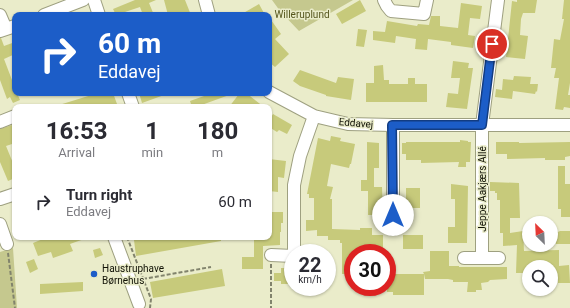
<!DOCTYPE html>
<html lang="en">
<head>
<meta charset="utf-8">
<style>
	body { margin:0; font-family:Roboto,sans-serif; background:#f7f7f7; color:#2b2b33; height:100vh; display:flex; flex-direction:column; font-size:15px; white-space:nowrap }
	* { box-sizing:border-box; margin:0 }
	p { font-size:13px; color:#7c7c81 }
	.icon { flex:none; width:22px; height:22px; fill:none; stroke:currentColor; stroke-width:2; stroke-linecap:round; stroke-linejoin:round }
	.map { position:relative; flex:1; overflow:hidden }
	.sheet { position:absolute; left:12px; top:104px; width:260px; height:136px; display:flex; flex-direction:column; background:#fff; border-radius:8px; box-shadow:0 1px 3px #0004 }
	.sheet>* { flex:none }
	.guide { position:absolute; left:12px; top:12px; width:260px; height:84px; border-radius:8px; box-shadow:0 1px 3px #0004; background:#1c5dc8; color:#fff; overflow:hidden }
	.needle { width:26px; rotate:336deg }
	.controls { position:absolute; left:522px; top:216px; display:grid; gap:8px }
	.controls a { display:grid; place-items:center; width:36px; height:36px; border-radius:50%; background:#fff; box-shadow:0 1px 3px #0004; font-size:20px }
	.speed { position:absolute; left:284px; top:244px; display:flex; gap:8px; font-size:20px; font-weight:700; text-align:center }
	.speed>* { display:grid; place-content:center; width:52px; height:52px; border-radius:50%; background:#fff; box-shadow:0 1px 3px #0004; line-height:1 }
	.speed small { font-size:10px; font-weight:400 }
	.speed .limit { border:6px solid #d22; background:#fff; color:#111 }
	.pin { position:absolute; display:grid; place-items:center; width:34px; height:34px; color:#fff; margin:-17px; border:2px solid #fff; border-radius:50%; box-shadow:0 1px 4px #0007 }
	.me { position:absolute; width:44px; margin:-22px; rotate:0deg; stroke-linejoin:round; filter:drop-shadow(0 0 3px #0008) }
	.turn { display:flex; align-items:center; gap:14px; height:84px; padding:0 20px; font-size:18px }
	.turn .icon { width:52px; height:52px; stroke-width:2.5 }
	.turn b { display:block; font-size:28px; line-height:34px }
	.eta { display:flex; justify-content:space-evenly; align-items:center; height:68px; text-align:center }
	.eta b { font-size:24px; font-weight:700; line-height:28px }
	ul { padding:0; list-style:none }
	li { display:flex; align-items:center; gap:12px; height:60px; padding:0 20px }
	li div { flex:1 }
	li b { display:block; font-size:15px }
	li em { font-style:normal }
	.map>svg:first-child { display:block }
	.green { fill:#c5c88e }
	.building { fill:#c7ca7b }
	.lines { fill:none; stroke-linecap:round; stroke-linejoin:round }
	.minor-casing { stroke:#9ea080; stroke-width:14 }
	.path { stroke:#81836c; stroke-width:2; stroke-dasharray:4 2; stroke-linecap:butt }
	.minor { stroke:#fff; stroke-width:12 }
	.route-casing { stroke:#123c82; stroke-width:10 }
	.route { stroke:#1c5dc8; stroke-width:7 }
	.poi-dot { fill:#1c5dc8; stroke:#eaecca; stroke-width:1.5 }
	.labels { text-anchor:middle; dominant-baseline:central; stroke-width:3; stroke-linejoin:round; paint-order:stroke }
	.park-label { font-size:10px; fill:#55561d; stroke:#eaecca }
	.street-label { font-size:10px; fill:#101105; stroke:#eaecca }
	.poi-label { font-size:10px; fill:#101105; stroke:#eaecca; text-anchor:start }
</style>
</head>
<body>
<div class="map">
<svg width="570" height="308" viewBox="0 0 570 308">
	<rect width="100%" height="100%" fill="#eaecca"/>
	<!-- green -->
	<path class="green" d="M272,0H353L299,31L280,11Z
		M13,248L17,308H0V252Z"/>
	<!-- building -->
	<path class="building" d="M135,0H156L149,3L154,15H143L140,7L116,15L113,9Z
		M164,0H185L191,15H168Z
		M360,0L366,11L342,24L336,14Z
		M517,0H537L535,13H523L521,19L520,35L528,36L525,59L506,57L507,50H506L507,39H508L512,1L517,2Z
		M564,0H570V83L568,95H570V108L564,107L563,110L555,109L559,78H554L556,68H551L554,39L560,40L564,19H562Z
		M461,3L482,6L480,19L470,18L468,35L475,36L473,48L451,45V42L428,39L427,50L415,49L416,39L396,36L395,43L373,40V31L385,32L387,21L417,26L418,24L429,25L431,16H440V26L458,28Z
		M259,4L265,15H240Z
		M269,17L281,34L275,39L289,54L275,67L269,62Z
		M358,29L367,30L364,47L356,46Z
		M0,38H1L4,46L15,42V54L4,59L15,88V93H17L20,100L13,103L10,97L7,99L0,80Z
		M453,61L469,63L468,68H473L467,109L446,107L448,93L458,94L460,78H451Z
		M383,65L384,80H389V84H408V78H415V84H427V102H366V83H374V66Z
		M300,70L336,83L338,77L354,79L351,100L326,96V95L300,86L293,81Z
		M514,76L531,77L530,84H538L537,92L536,91L535,94L513,91L512,99L495,97L496,89L502,90L503,79L513,80Z
		M98,93H113L117,104L109,107H59V105Z
		M139,93H167V94L142,103Z
		M202,93H231L232,94L196,107H192L190,101L204,96Z
		M244,93H246L264,107H229L239,94L242,96Z
		M273,114L292,125L287,134L279,130L277,132L269,127V121Z
		M15,124V143L6,146L15,168V178L8,181L0,162V129Z
		M331,136L341,138L340,141L355,144L351,164H350L349,168L331,164L327,186L333,187L330,199H332V229L360,230V228H372V235H383V253H353V274H342V243H340V240H328V236H317V230L306,231V220H314V198H309V194H307L318,138L330,141Z
		M460,140L468,141V142H471L470,162H466V167H458L459,162L421,163V160H406V154H402V143H406V142H460Z
		M367,142L379,143V168H374V187H382L383,215H368V191H361V180H367Z
		M496,142H519V143L570,142V156L565,157V160H545V158L507,159V154H496Z
		M269,159L286,161L284,178L278,177V192L269,191Z
		M558,166H565V184H570V217H561V209H558Z
		M490,182L519,183L520,218H510V233L523,231L524,251L559,250V266L569,265L570,283H558L557,272H551V267H529V273H516L517,245L503,246V233H500V200H497V193H495V191H490Z
		M451,184L468,186L467,243H448V227H455V199H451Z
		M406,188H420V208H406Z
		M269,212H283V223H281V232H280V245L263,246V269H242V257H254V237H269Z
		M560,231H570V244H556V233Z
		M403,235H423V249H403Z
		M48,237H87V238L70,244L73,251L53,258L51,252L38,256L33,243Z
		M150,237H221V241L136,256L134,240Z
		M100,248L103,255L95,258L93,250Z
		M430,251H449V266H459V267H507V279L490,280L488,282L481,283L482,290H476V292H467L468,282H453V280L448,279H425L424,274V295H393V292H387V274H424L423,272L430,271Z
		M34,259L38,269L30,273L26,262Z
		M281,268H293V284H281V281H274V273H281Z
		M222,269L225,286L153,298L150,282Z
		M83,282V291L40,294V284Z"/>
	<g class="lines">
		<!-- minor casing -->
		<g class="minor-casing">
			<path id="minor" d="M94,0L99,15
				M205,0L209,15
				M384,0L387,6L391,11L424,14L427,0
				M0,15L6,29
				M44,15L83,0
				M0,31L15,26
				M269,92L314,116L348,124L393,125H570
				M128,93L133,107
				M0,122L15,116
				M393,125V229
				M0,199L15,194
				M0,224L7,244
				M114,237L139,304
				M294,253V185L300,156L314,116
				M271,255L293,256
				M464,258H499
				M482,258V125L498,0"/>
		</g>
		<!-- path -->
		<path class="path" d="M127,237L151,299L150,308
			M8,253L15,308
			M271,264V308
			M143,279L211,267"/>
		<!-- minor -->
		<use href="#minor" class="minor"/>
	</g>
	<g class="lines">
		<!-- route casing -->
		<g class="route-casing">
			<path id="route" d="M393,215L392,125H482L492,44"/>
		</g>
		<!-- route -->
		<use href="#route" class="route"/>
	</g>
	<!-- markers -->
	<circle class="poi-dot" cx="94" cy="274" r="4"/>
	<g class="labels">
		<!-- park labels -->
		<g class="park-label">
			<text x="302" y="14">Willeruplund</text>
		</g>
		<!-- street labels -->
		<g class="street-label">
			<text transform="translate(356 123) rotate(5)">Eddavej</text>
			<text transform="translate(482 189) rotate(-90)">Jeppe Aakjærs Allé</text>
		</g>
		<!-- poi labels -->
		<g class="poi-label">
			<text x="102" y="268">Haustruphave<tspan x="102" dy="12">Børnehus</tspan></text>
		</g>
	</g>
</svg>
<div class="controls">
<a><svg class="needle" viewBox="-14 -14 28 28"><path d="M0-13l5 13h-10z" fill="#e53935"/><path d="M0 13l5-13h-10z" fill="#7c7c81"/></svg></a>
<a><svg class="icon" aria-label="search" viewBox="0 0 24 24"><circle cx="10" cy="10" r="6"/><path d="M15 15l6 6"/></svg></a>
</div>
<div class="speed"><div>22<small>km/h</small></div><div class="limit">30</div></div>
<div class="pin" style="left:492px;top:44px;background:#d93025"><svg class="icon" aria-label="arrive" viewBox="0 0 24 24"><path d="M6 21V4h12l-3 4 3 4H6"/></svg></div>
<svg class="me" style="left:393px;top:215px" viewBox="-20 -20 40 40"><circle r="19" fill="#fff"/><path d="M0-13L10 11 0 6-10 11z" fill="#1c5dc8"/></svg>
<div class="guide">
<div class="turn"><svg class="icon" aria-label="right" viewBox="0 0 24 24"><path d="M7 20v-9h11M14 6l5 5-5 5"/></svg><div><b>60 m</b>Eddavej</div></div>
</div>
<section class="sheet">
<div class="eta">
<div><b>16:53</b><p>Arrival</p></div>
<div><b>1</b><p>min</p></div>
<div><b>180</b><p>m</p></div>
</div>
<ul>
<li><svg class="icon" aria-label="right" viewBox="0 0 24 24"><path d="M7 20v-9h11M14 6l5 5-5 5"/></svg><div><b>Turn right</b><p>Eddavej</p></div><em>60 m</em></li>
</ul>
</section>
</div>
</body>
</html>
